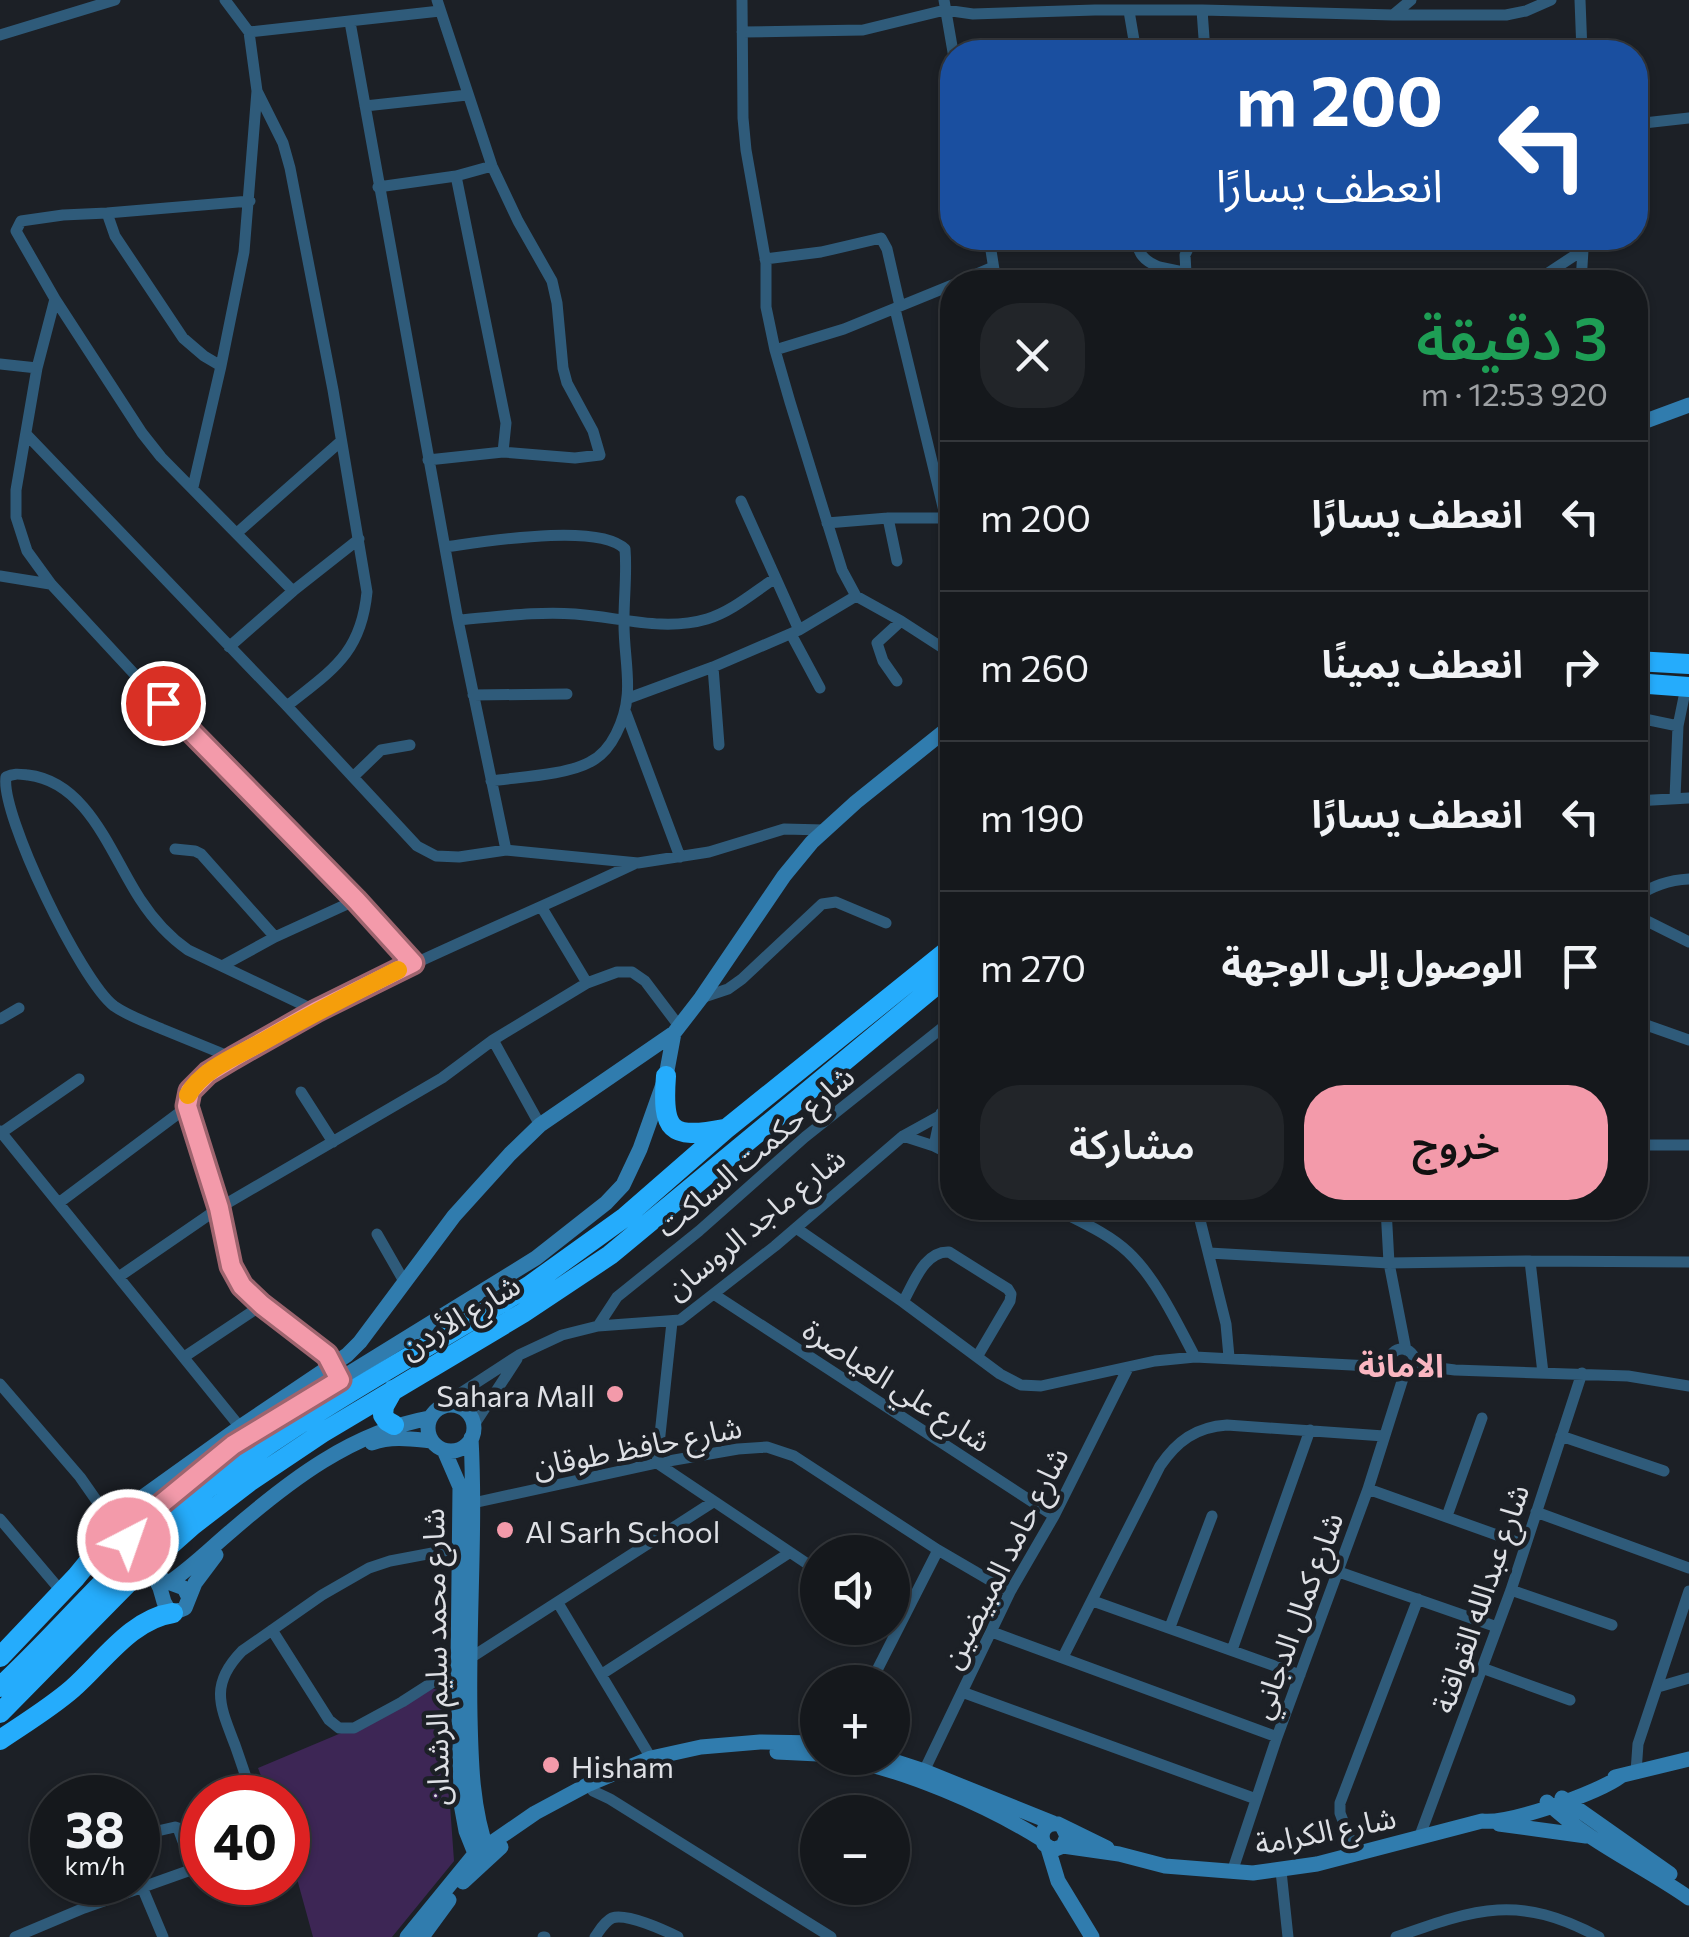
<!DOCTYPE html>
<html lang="ar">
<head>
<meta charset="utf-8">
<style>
	body { margin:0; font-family:Commissioner,"Noto Sans Arabic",sans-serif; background:#222529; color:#f1f3f6; direction:rtl; height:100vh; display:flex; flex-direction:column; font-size:38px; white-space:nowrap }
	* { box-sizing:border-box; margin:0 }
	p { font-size:32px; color:#9da0a3 }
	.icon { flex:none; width:55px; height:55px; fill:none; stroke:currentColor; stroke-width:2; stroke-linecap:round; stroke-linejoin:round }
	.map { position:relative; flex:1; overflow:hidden; direction:ltr }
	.panel { position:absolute; left:940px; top:270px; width:708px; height:950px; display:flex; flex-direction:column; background:#15181c; border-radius:40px; box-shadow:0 2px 8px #0004,0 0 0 2px #34373b; direction:rtl }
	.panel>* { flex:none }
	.hud { position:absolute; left:940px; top:40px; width:708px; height:210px; border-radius:40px; box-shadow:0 2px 8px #0004,0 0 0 2px #34373b; direction:rtl; background:#1a4fa0; color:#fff; overflow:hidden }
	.fabs { position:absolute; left:800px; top:1535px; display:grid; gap:20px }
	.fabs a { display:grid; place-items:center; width:110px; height:110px; border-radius:50%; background:#15181c; box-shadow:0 2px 8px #0004,0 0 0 2px #34373b; font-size:50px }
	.speed { position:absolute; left:30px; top:1775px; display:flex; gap:20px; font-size:50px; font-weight:700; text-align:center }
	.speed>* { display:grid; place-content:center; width:130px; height:130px; border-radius:50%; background:#15181c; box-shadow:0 2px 8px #0004,0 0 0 2px #34373b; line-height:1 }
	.speed small { font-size:25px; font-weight:400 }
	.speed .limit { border:15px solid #d22; background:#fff; color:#111 }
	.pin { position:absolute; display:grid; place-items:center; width:85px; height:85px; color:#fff; margin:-42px; border:5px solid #fff; border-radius:50%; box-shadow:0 2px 10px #0007 }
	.me { position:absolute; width:110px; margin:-55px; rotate:41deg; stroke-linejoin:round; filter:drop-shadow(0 0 8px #0008) }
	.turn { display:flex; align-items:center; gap:35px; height:210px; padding:0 40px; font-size:45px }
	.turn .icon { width:130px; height:130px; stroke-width:2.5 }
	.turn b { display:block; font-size:70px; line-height:85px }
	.round { display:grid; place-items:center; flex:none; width:105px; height:105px; border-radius:40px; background:#222529 }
	.overview { display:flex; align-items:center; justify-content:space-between; height:170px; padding:0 40px }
	h1 { font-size:60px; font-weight:600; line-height:75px; color:#1e9e55 }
	.button { display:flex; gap:20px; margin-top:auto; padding:20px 40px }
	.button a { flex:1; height:115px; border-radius:40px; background:#f39aaa; color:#111; font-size:40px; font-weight:600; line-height:115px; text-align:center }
	.button a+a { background:#222529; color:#f1f3f6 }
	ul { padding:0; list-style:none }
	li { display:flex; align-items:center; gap:30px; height:150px; padding:0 40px; border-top:2px solid #34373b }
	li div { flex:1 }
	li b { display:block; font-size:38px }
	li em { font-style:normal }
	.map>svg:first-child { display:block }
	.green { fill:#3d2655 }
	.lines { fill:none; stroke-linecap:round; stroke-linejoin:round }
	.street { stroke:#2f5b7a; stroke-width:11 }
	.secondary { stroke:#307cae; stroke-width:15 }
	.highway { stroke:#25acfc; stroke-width:20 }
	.route-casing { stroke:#9e646e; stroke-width:25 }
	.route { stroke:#f39aaa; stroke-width:18 }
	.slow { stroke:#f59e0b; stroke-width:18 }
	.poi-dot { fill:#f39aaa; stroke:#1c2026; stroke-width:4 }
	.labels { text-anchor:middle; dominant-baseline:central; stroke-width:9; stroke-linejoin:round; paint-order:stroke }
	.street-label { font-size:30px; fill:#dee0e5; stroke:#1c2026 }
	.poi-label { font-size:30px; fill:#dee0e5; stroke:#1c2026; text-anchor:start }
	.neighbourhood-label { font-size:32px; font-weight:bold; fill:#fab6c1; stroke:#1c2026 }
</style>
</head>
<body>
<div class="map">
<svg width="1689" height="1937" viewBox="0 0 1689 1937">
	<rect width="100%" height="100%" fill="#1c2026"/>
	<!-- green -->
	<path class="green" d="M431,1688L448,1693L450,1805L454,1861L392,1937H313L288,1846V1798L269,1797L258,1768L365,1723Z"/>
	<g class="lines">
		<!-- street -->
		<path class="street" d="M742,0L743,118L746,150L766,263V307L775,350L790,402L842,570L856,596L901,621L952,654
			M944,0L953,52
			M1580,0L1582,52
			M1202,10L1205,52
			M1129,11L1136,52
			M1393,15L1411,0
			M350,22L458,620L506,850
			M249,32L440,11
			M742,32L863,30L945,10L973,14L1095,10H1202L1393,15H1506L1526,11L1551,0
			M0,35L115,0
			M257,91L283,143L290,168L333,390L367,592C361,654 332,670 287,706
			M365,106L467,95
			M1635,124L1689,118
			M456,176L506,423L503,452
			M378,187L456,176L492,166
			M250,201L107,213L63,215L21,221L16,231L55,299L142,433L161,457L293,591
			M107,213L115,236L183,338L204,356L221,366
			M989,238L996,282
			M1137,238C1137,253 1144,261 1159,267L1231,282
			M765,259L821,252L881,238L887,249L900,306
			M1186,273L1185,255L1193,238
			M958,282L993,267
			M1537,282L1542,277L1583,250V238
			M1581,282L1583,250
			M55,299L37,368L16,490V517L27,551L51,584L138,678L356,900L413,963
			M895,309L952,544
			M775,350L844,329L952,285
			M0,364L37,368
			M27,435L287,706L417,846L436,856L459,857L506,850L638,863L709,852L784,829L824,830
			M428,460L503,452L575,458L600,455L593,431L567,383L563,368L557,303L552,281L518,221L492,166L437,0
			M193,487L221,366L244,252L257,91L249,32L225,0
			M741,501L799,630
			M888,518L897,561
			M827,523L888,518H952
			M237,533L340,442
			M445,547C483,542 598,522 625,549C627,573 624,596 624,619C623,662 637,693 616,734C610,746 602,756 590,762C567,775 518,777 491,781
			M0,576L50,584
			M458,620C497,617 536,611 575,614C619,617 663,632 707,619C731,612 753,593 774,579
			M791,634L820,688
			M229,647L293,591L359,539
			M713,667L719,745
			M897,681L883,661L877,643L901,621
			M473,695L567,694
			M629,698L713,667L799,630L856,596
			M626,713L680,857
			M1635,717L1678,726
			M353,777L381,750L410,745
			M1675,798L1678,726L1686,687
			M1635,801L1689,798
			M175,849L195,851L201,854L275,937
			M1635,897C1653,886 1668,880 1689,879
			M542,908L587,983
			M1635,915L1689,942
			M222,966L275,937L356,900
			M701,998L728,989L742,979L822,904L836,902L886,923
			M0,1019L19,1008
			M1635,1021L1689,1040
			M493,1040L540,1125
			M233,1058C209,1048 186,1039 162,1029C146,1022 128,1016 114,1006C81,981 0,814 6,777C14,773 19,774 28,775C88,782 111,855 140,899C153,919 168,936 188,950L316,1011
			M301,1092L333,1142
			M0,1131L240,1427
			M1,1133L79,1079
			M903,1136L934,1146L952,1155
			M1635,1145H1689
			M934,1146L941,1113
			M60,1202L187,1107
			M1054,1208C1079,1221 1108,1233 1128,1252C1156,1278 1177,1323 1195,1357
			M1197,1208L1226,1324L1229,1357
			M1386,1208L1389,1263L1406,1350
			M796,1228L903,1302L1000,1374L1021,1385L1041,1386L1155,1361L1195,1357L1390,1367
			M377,1234L405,1283
			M1209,1253L1389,1263L1530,1261L1689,1262
			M1530,1261L1543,1373
			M120,1276L219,1208L442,1078L493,1040L587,983L617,972H632L645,981L679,1026
			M715,1295L1054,1516
			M903,1302C914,1283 924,1251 949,1252L1008,1289L1011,1294L1010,1301L977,1357
			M598,1326L617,1297L699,1231L805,1137L952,1020
			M1389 1362a13 13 0 1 1 26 0a13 13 0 1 1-26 0Z
			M184,1357L262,1305
			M1415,1365L1455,1370L1628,1376L1689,1386
			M335,1370C320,1339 267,1314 242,1286C224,1265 225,1230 218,1204C209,1171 199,1139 187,1107C187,1095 191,1088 199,1080C223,1058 257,1044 285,1029C398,966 518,919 634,864
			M0,1384L80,1477L108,1517
			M448,1405L459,1394L519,1355L562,1335L598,1326L680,1320L775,1246L903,1136L952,1109
			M474,1425L517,1359
			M1561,1436L1664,1471
			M657,1463L818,1571
			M657,1463L672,1322
			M1368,1489L1525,1545
			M473,1503L657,1463L738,1449L767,1447L794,1456L938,1550L1010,1592
			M1536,1512L1689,1568
			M1447,1516L1482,1418
			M0,1519L61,1591
			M1339,1572L1497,1627
			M1511,1590L1612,1625
			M1093,1601L1300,1675
			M558,1603L651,1758
			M1170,1627L1212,1516
			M272,1630L329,1720L339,1728H354L402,1702L713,1502
			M992,1632L1277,1737
			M1232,1650L1310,1430
			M1063,1657L1160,1466C1177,1441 1196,1427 1227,1425L1384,1436
			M1482,1668L1570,1700
			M602,1674L789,1553
			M871,1682L938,1550
			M1658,1687L1689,1678
			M962,1692L1256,1799
			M924,1771L1010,1592L1054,1516L1128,1368
			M1636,1772L1638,1744L1689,1591
			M589,1784L593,1791L610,1799L831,1937
			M253,1798C247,1780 241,1762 235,1745C220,1706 209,1685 242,1651L322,1595L369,1568L390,1561L459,1548
			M153,1832L175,1827L178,1828L191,1863L192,1870
			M1419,1838L1511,1590L1582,1373
			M1356,1855L1340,1813V1803L1418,1599
			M1281,1871L1288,1937
			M1232,1872L1277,1737L1368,1489L1404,1375
			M142,1887L163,1937
			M15,1937L84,1908L202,1866
			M543,1937H545
			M595,1937C600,1930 604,1922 612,1918C627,1913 664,1930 678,1937
			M1396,1937C1478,1908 1518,1894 1599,1937"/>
		<!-- secondary -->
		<path class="secondary" d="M1635,425L1689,405
			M428 1428a23 23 0 1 1 46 0a23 23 0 1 1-46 0Z
			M471,1438C476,1530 468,1623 470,1716C471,1763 472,1809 488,1853
			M372,1443C392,1436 411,1439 432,1441
			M444,1450L460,1487L458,1667L461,1804L466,1831L478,1861
			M116,1516L240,1427L347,1355L360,1342L454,1216L510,1154L540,1125L674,1033L701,998L784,876L812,842L856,802L952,725
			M122,1520L111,1516C89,1533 112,1539 125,1548
			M128,1535L138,1523L233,1445L536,1258L606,1203L623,1185L640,1149L666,1076L674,1033
			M156,1580L160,1588L164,1602L168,1609L173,1613L185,1608L189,1598L184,1588L165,1581L159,1576
			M170,1582C192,1567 210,1549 230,1532C289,1481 352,1432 430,1418
			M189,1598L195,1583L216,1555
			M777,1752L818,1754
			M840,1758C903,1769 987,1805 1041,1839
			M884,1758L924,1771L1053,1823
			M1615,1777L1689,1759
			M1562,1798L1670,1874
			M1547,1802C1588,1842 1642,1865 1689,1898
			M1499,1824L1586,1836
			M1062,1826L1067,1836L1063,1846L1053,1850L1044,1844C1039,1833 1045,1822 1058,1824L1107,1848
			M1063,1846L1119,1854L1165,1866L1253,1873L1317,1864L1482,1821C1510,1824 1598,1793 1621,1776
			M1048,1848L1058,1881L1092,1937
			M463,1882L501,1847
			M407,1937L474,1855L535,1813L589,1784L651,1758L701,1747L760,1742L818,1743
			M422,1937L449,1900"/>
		<!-- highway -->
		<path class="highway" d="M1635,661L1689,664
			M1635,683L1689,687
			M666,1076C662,1130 669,1140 724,1129
			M393,1390L384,1406L383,1415L387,1421L394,1425
			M0,1657L76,1577L107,1539
			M0,1687C54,1637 101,1580 156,1531C268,1432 402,1363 529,1286L625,1217L726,1129L952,947
			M0,1713L132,1579L193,1525L249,1482L322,1433L523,1313L610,1255L952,972
			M0,1740C25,1723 50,1708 72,1689C103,1662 131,1619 173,1613"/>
	</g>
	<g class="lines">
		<!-- route casing -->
		<g class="route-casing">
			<path id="route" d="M128,1540V1535L138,1523L233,1445L340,1380L327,1355L262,1305L242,1286L231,1266L219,1208L187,1106L190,1091L208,1073L233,1058L316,1011L413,963L356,900L163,703"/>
		</g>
		<!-- route -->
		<use href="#route" class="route"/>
		<!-- slow -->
		<path class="slow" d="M188,1095C202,1069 239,1055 264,1041C308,1016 353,993 398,970"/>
	</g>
	<!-- markers -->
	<g class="poi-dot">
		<circle cx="615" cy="1394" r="10"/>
		<circle cx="505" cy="1530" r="10"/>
		<circle cx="551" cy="1765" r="10"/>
	</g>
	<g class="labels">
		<!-- street labels -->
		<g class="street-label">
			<text transform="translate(754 1150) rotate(-40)">شارع حكمت الساكت</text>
			<text transform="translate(754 1222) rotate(-39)">شارع ماجد الروسان</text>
			<text transform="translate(459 1315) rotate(-31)">شارع الأردن</text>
			<text transform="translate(898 1384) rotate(33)">شارع علي العياصرة</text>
			<text transform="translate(637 1445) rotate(-11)">شارع حافظ طوقان</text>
			<text transform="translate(1003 1557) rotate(-63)">شارع حامد المبيضين</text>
			<text transform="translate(1479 1598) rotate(-71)">شارع عبدالله القواقنة</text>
			<text transform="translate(1295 1615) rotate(-70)">شارع كمال الدجاني</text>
			<text transform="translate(434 1657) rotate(-91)">شارع محمد سليم الرشدان</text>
			<text transform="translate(1325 1829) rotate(-11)">شارع الكرامة</text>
		</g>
		<!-- poi labels -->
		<g class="poi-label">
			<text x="595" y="1394" text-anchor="end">Sahara Mall</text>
			<text x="525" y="1530">Al Sarh School</text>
			<text x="571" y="1765">Hisham</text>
		</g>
		<!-- neighbourhood labels -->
		<g class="neighbourhood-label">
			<text x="1401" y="1364">الامانة</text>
		</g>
	</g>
</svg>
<div class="fabs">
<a><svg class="icon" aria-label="sound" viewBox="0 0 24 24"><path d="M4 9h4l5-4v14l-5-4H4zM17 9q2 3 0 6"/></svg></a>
<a>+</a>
<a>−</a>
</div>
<div class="speed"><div>38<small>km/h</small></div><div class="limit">40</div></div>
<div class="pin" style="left:163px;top:703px;background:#d93025"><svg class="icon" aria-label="arrive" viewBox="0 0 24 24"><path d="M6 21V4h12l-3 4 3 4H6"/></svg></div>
<svg class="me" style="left:128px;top:1540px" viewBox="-20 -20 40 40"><circle r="17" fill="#f39aaa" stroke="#fff" stroke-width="3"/><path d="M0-11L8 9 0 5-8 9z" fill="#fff"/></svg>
<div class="hud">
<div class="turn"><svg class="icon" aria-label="left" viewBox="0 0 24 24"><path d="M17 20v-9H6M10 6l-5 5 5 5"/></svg><div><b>200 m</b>انعطف يسارًا</div></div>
</div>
<section class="panel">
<div class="overview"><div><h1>3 دقيقة</h1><p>920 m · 12:53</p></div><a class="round"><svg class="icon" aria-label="close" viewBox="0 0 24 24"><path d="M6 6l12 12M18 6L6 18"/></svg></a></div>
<ul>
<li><svg class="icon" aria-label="left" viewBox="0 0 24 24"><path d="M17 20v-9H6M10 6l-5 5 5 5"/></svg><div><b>انعطف يسارًا</b></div><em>200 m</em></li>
<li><svg class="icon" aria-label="right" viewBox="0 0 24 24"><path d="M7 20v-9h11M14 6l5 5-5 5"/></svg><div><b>انعطف يمينًا</b></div><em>260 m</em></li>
<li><svg class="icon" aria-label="left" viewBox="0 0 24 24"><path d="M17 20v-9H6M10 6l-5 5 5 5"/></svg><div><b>انعطف يسارًا</b></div><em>190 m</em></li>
<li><svg class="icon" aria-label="arrive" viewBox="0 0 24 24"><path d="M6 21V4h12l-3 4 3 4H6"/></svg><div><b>الوصول إلى الوجهة</b></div><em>270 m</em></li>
</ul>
<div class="button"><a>خروج</a><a>مشاركة</a></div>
</section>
</div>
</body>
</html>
